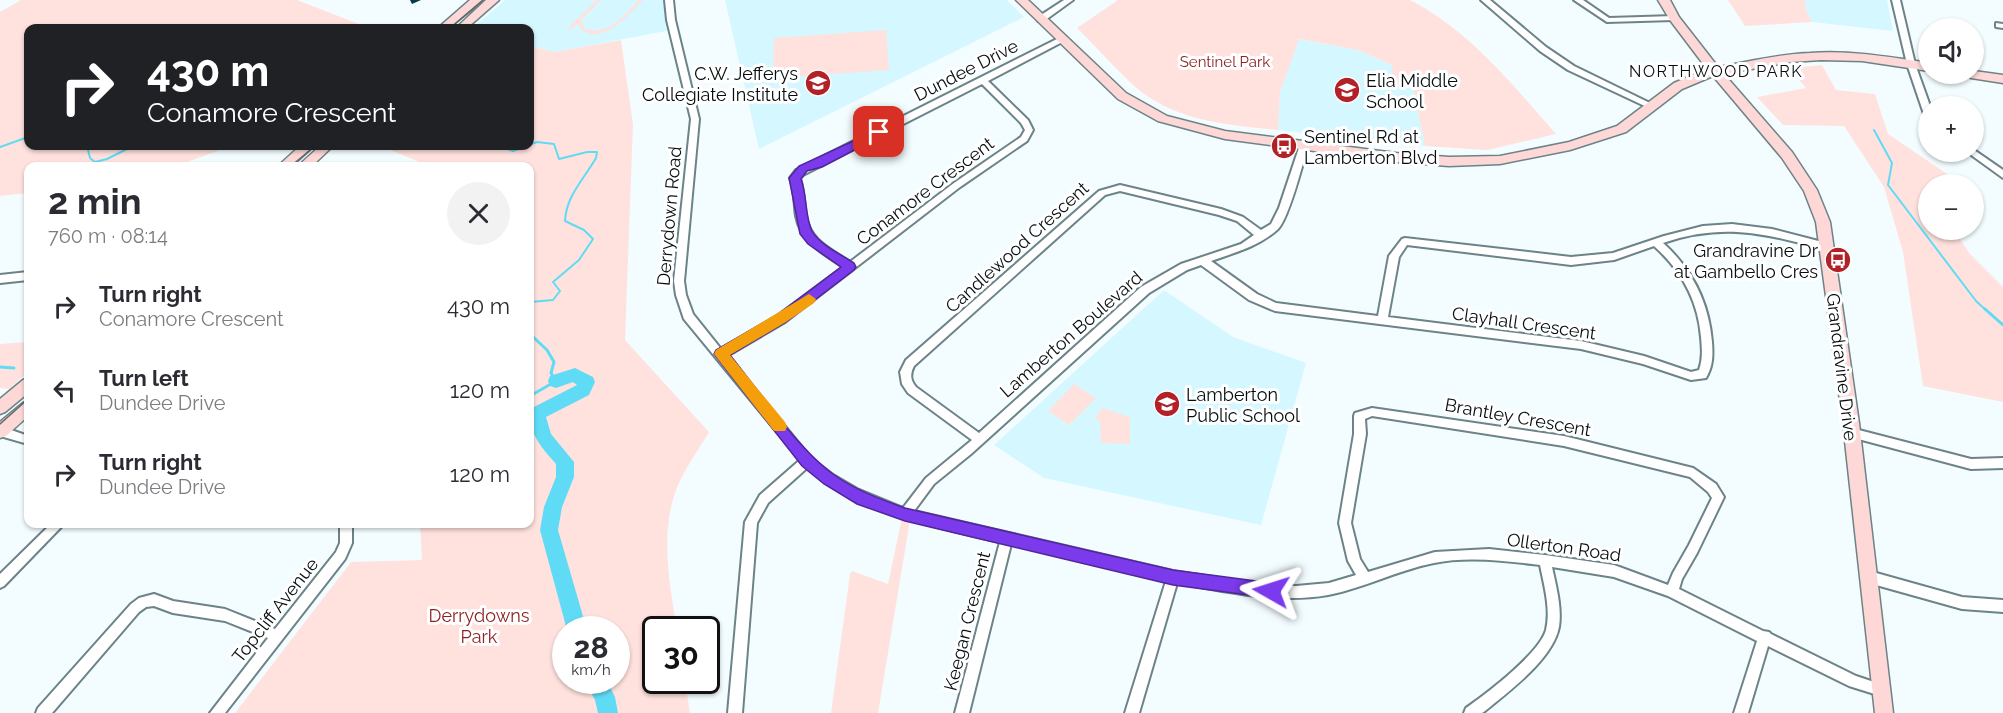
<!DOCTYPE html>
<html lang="en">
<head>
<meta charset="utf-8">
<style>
	body { margin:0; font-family:Raleway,sans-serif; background:#f2f2f3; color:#2b2b33; height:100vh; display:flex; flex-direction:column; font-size:22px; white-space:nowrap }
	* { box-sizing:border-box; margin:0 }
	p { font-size:20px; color:#7c7c81 }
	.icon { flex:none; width:33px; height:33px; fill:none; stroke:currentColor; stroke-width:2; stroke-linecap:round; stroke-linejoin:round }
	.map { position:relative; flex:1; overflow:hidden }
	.sheet { position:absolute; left:24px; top:162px; width:510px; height:366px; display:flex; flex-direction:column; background:#fff; border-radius:12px; box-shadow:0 2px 4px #0004 }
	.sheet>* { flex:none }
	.banner { position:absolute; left:24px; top:24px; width:510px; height:126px; border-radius:12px; box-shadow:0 2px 4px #0004; background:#202124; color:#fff; overflow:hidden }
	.buttons { position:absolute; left:1918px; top:18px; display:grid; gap:12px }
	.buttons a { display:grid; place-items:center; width:66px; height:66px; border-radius:50%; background:#fff; box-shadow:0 2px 4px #0004; font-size:30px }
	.speed { position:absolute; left:552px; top:616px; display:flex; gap:12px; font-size:30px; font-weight:700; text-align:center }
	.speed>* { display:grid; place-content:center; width:78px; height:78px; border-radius:50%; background:#fff; box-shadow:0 2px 4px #0004; line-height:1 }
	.speed small { font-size:15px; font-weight:400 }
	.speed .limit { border:3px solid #111; border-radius:9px; background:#fff; color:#111 }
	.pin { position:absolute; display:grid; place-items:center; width:51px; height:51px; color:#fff; margin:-26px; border-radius:12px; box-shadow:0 3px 9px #0006 }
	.me { position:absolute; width:66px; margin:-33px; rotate:276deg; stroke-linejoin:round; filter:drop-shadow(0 0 4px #0008) }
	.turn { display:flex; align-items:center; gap:21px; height:126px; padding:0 24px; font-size:27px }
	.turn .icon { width:78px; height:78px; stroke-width:2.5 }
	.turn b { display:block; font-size:42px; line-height:51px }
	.round { display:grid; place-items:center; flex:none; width:63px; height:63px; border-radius:32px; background:#f2f2f3 }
	.head { display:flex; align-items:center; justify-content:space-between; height:102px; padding:0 24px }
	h1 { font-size:36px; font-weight:700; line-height:45px }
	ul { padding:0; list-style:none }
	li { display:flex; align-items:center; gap:18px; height:84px; padding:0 24px }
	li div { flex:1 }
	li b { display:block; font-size:22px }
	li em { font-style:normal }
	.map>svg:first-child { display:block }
	.built { fill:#d5f7ff }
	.green { fill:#ffe2de; fill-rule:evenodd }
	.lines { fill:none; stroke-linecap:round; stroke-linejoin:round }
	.stream-far1 { stroke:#60dbf5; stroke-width:2 }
	.stream { stroke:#60dbf5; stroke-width:3 }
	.river { fill:#60dbf5; fill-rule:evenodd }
	.street-casing { stroke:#6c8388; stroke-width:4 }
	.secondary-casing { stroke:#6c8388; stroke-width:3 }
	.street { fill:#fff; fill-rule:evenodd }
	.secondary { fill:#fdd8d6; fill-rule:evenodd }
	.tram { stroke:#60686a; stroke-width:1.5 }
	.shaded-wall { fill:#083c45 }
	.route { fill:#7c3aed; stroke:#51269a; stroke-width:1.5 }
	.slow { fill:#f59e0b }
	.labels { text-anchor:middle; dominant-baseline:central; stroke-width:6; stroke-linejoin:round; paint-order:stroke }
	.far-park-label { font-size:15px; fill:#8e2223; stroke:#fff }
	.far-neighbourhood-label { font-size:16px; letter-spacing:1.5px; fill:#050d0f; stroke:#fff }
	.street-label { font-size:18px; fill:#050d0f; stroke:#fff }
	.poi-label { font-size:18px; fill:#050d0f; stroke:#fff; text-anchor:start }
	.park-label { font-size:18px; fill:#8e2223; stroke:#fff }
</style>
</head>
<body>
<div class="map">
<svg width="2003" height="713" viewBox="0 0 2003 713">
	<rect width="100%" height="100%" fill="#f3fdff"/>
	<!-- built -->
	<path class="built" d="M505,0H665L671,30L555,52L530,46V28H473Z
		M725,0H1007L1024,17L759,149Z
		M1805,0H1887L1893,31L1812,22L1806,10Z
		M1298,39L1358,50L1392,65L1413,87L1425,146L1278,130L1280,92Z
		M1164,290L1233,337L1306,363L1261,525L1044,478L994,445Z"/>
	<!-- green -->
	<path class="green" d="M21,0H297L369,28H28V146H231L176,166H28V193L0,196V12Z
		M597,0H601L581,20L585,29C610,36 623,16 639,0H643C628,15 597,52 577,24L571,29H567Z
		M1118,0H1410C1470,31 1512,84 1556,134L1487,150L1425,146L1413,87L1393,84L1392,65L1358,50L1299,39L1280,92L1278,130C1227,125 1172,121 1132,84C1113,66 1095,46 1077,28Z
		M1728,0H1805L1806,10L1812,22L1745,26Z
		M886,30L889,70L773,78L774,38Z
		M621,40L633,124L625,340L709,432C698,451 682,472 675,493C660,538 670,585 677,630H656V681H685L690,713H235L351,562L422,560L420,524H530V166H429L381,146H530V46L555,52ZM566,630H616V681H566Z
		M1822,65L1836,90L1875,94L1888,134L1962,184H1929V230H1954L1970,254L2003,287V402L1923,386L1903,252L1884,187L1844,126L1783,125L1757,97L1806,88L1789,68Z
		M28,342V372L9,389L0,388V344Z
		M1074,384L1096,398L1069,425L1048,411Z
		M1102,408L1130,417V444L1101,443L1100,421L1095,418Z
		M902,518L910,520L878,713H831L850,574L852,571L888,584Z"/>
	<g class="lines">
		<!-- stream-far1 -->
		<path class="stream-far1" d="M1874,130L1892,163L1888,185L1976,301L1987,311
			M87,146L90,158L95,162L107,159L133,146
			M499,146L513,151L537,142L554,144L559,159L587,152H597L596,158C584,179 566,196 565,221L584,230L593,239L579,260L553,282L560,291L553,300L530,302
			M0,147L28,137"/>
		<!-- stream -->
		<path class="stream" d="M1985,309L2003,325
			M530,334L547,350L554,362L551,373L556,381L530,396
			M0,367L14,368"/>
		<!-- river -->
		<path class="river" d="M575,368L593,377L595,382L589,395L546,417L551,434L574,462V477L562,507L558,530L587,630H567L540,530L544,507L556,477V464C541,447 528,433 530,409L577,385L573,382L556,388L550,386L548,381L550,376Z
			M585,681H607L615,697L618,713H598L595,700Z"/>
		<!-- street casing -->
		<g class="street-casing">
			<path id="street" d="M665,0H673L675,20L699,119L684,281L686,295L693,314L721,349L777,316L843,267C823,253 801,243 796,216C794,203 795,191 790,178L796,170L1059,38H1065L1066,40L988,81L1028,120L1033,130L1027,141L960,187L785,322L727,356L811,458L833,475L857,489L903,508L926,478L972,440L908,393L902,384L900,372L906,360L1099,191L1120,185L1221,209L1243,217L1261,230L1271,224L1279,208L1300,145L1304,142L1307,143L1308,145C1303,163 1289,218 1278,229C1260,246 1234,253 1211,261L1257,294L1276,303L1378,316L1389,256L1402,239L1405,238L1571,257L1613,253L1664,236L1703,226L1732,224L1772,229L1830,244L1832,246L1827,250C1766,234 1725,222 1663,243C1692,269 1709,303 1712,342C1713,355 1713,366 1706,378L1691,380L1643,364L1581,349L1275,311L1249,300L1201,265L1187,270L1149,293L971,454L934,484L914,511L1173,571L1257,584L1296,586L1329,583L1356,575L1348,561L1339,523L1354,434V416L1355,413L1372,408L1564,436L1693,468L1716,484L1724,497L1697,553L1682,579L1679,589L1763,631L1769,632L1771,634L1856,676L1886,686L1888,690L1886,694L1881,696L1849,686L1768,646L1748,713H1734L1757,641L1668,596L1614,577L1552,567C1556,586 1562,607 1559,627C1553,659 1509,691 1485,711L1482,713H1464L1466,708C1487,693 1539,654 1546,630C1551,609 1544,585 1540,565C1507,561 1467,556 1434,563C1398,570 1364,588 1328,595C1278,604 1226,591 1177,583L1139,713H1125L1166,581L1011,544L969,713H955L1000,542C932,526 862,514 807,468L768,503L757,523L742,713H728L745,522L760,495L800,460L684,319L676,295L674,281L691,119L667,20ZM982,84L1021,123L1025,130L1021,137L954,183L850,262C831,249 810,241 806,216C804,203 804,191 800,178L803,175ZM1120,191L1219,215L1237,221L1254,235L1241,244L1181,264L1141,287L979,433L916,387C910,380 910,374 914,366L1105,195ZM1407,245L1571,265L1614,260L1654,246C1681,270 1698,300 1701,337C1702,348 1703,359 1699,370L1691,372L1644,356L1581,341L1388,317L1399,257ZM1372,416L1564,446L1690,477L1708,492L1712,498L1689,545L1673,573L1668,585L1614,565L1545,555L1489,549L1435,552L1368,572L1360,559L1351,523L1366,434L1365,419Z
				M1064,0H1073L1044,21H1038V17Z
				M1481,0H1490L1546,47L1574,66L1656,106L1655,108H1649L1568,70L1540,51Z
				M1574,0H1583L1609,18L1674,16L1678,18L1674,20L1607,22Z
				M1892,0H1900L1915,64L1930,106L1929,120L1925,117L1907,64Z
				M1996,23L2003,24V28L1996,27Z
				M1974,150L2003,170V178L1967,152H1974Z
				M28,272V280L0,283V275Z
				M0,426L28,436V444L0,436Z
				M1851,428L1971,459L2003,458V468L1971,469L1847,436L1845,433L1847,430Z
				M51,524H64L4,586L0,588V574Z
				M340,524H352V543L345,559L225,713H210L268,638L225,621L173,613L154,606L146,607L139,612L52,713H36L38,708L131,604L139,598L154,594L173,601L225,609L275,629L336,552L340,543Z
				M1869,571L1962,597L2003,600V612L1962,609L1869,583L1865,581L1863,577L1865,573Z"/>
		</g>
		<!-- secondary casing -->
		<g class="secondary-casing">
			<path id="secondary" d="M470,0H483L449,28H438Z
				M486,0H499L467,28H456Z
				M1016,0H1028L1126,93L1167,116L1225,131L1396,153L1449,157L1500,156L1569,142L1617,126L1674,83L1707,69L1670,20L1658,0H1670L1679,17L1718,67C1748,62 1779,54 1810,53C1850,50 1890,57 1929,63V71L1862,61L1821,60L1791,62L1724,74L1792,152L1817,190L1830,222L1859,423L1893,713H1875L1843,423L1816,222L1804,191L1782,158L1713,76L1682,89L1626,132L1570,150L1500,164L1449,166L1396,162L1225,139L1158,121L1118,99Z
				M1974,71L2003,75V83L1971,78L1965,74H1974Z
				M300,146H314L292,166H278Z
				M320,146H333L312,166H298Z
				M28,378V393L5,412L0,414V399L23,380Z
				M28,401V416L6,436L0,438V422L23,403Z"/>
		</g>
		<!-- street -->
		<use href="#street" class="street"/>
		<!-- secondary -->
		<use href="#secondary" class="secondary"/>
		<!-- tram -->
		<path class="tram" d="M450,28L483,0
			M291,166L315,146
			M0,424L28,399"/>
	</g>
	<!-- shaded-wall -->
	<path class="shaded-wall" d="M410,0H421L412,4Z"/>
	<!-- route -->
	<path class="route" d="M879,129L883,130V135L822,167L807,171L801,179C807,194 805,218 812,231C820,245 842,255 854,263L856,267L854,270L786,322L730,355C759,391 797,448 833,474C855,490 880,499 905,508L1173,570L1271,583L1277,586L1279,591L1277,596L1271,598L1173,585L905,521L857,504L824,484L802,466L714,354L716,350L777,315L841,267L808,244L800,234L789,178L799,166Z"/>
	<!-- slow -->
	<path class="slow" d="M809,294L816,299L814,303L786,322L730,355L785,422L787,427L785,431H774L714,354L716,350Z"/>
	<!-- icons -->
	<defs>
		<g id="school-disc" transform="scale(1.35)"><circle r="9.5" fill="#b22127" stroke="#fff"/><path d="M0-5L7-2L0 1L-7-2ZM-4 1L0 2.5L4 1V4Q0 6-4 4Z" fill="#fff"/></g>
		<g id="bus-disc" transform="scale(1.35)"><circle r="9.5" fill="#b22127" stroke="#fff"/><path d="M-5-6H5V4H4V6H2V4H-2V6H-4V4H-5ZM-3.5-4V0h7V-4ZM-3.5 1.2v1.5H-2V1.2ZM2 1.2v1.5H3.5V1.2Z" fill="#fff"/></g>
	</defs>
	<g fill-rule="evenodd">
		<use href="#school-disc" x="818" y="83"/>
		<use href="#school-disc" x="1347" y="90"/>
		<use href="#bus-disc" x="1284" y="146"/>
		<use href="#bus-disc" x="1838" y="260"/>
		<use href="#school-disc" x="1167" y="404"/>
	</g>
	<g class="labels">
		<!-- far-park labels -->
		<g class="far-park-label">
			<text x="1225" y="62">Sentinel Park</text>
		</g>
		<!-- far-neighbourhood labels -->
		<g class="far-neighbourhood-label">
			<text x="1716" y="71">NORTHWOOD PARK</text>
		</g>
		<!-- street labels -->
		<g class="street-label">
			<text transform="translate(966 70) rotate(-27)">Dundee Drive</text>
			<text transform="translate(925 191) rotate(-37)">Conamore Crescent</text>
			<text transform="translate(669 216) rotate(-85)">Derrydown Road</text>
			<text transform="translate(1017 247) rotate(-42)">Candlewood Crescent</text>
			<text transform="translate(1524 323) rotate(8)">Clayhall Crescent</text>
			<text transform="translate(1071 334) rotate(-41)">Lamberton Boulevard</text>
			<text transform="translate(1842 367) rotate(83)">Grandravine Drive</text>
			<text transform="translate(1518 417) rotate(10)">Brantley Crescent</text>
			<text transform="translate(1564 547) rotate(8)">Ollerton Road</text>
			<text transform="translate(275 610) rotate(-52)">Topcliff Avenue</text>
			<text transform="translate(967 621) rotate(-76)">Keegan Crescent</text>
		</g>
		<!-- poi labels -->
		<g class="poi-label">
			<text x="798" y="73" text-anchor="end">C.W. Jefferys<tspan x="798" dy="21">Collegiate Institute</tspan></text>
			<text x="1366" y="80">Elia Middle<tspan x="1366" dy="21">School</tspan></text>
			<text x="1304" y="136">Sentinel Rd at<tspan x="1304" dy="21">Lamberton Blvd</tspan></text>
			<text x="1818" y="250" text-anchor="end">Grandravine Dr<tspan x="1818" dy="21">at Gambello Cres</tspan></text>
			<text x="1186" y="394">Lamberton<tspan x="1186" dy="21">Public School</tspan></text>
		</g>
		<!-- park labels -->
		<g class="park-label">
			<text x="479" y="615">Derrydowns<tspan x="479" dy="21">Park</tspan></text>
		</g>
	</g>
</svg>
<div class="buttons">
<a><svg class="icon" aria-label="sound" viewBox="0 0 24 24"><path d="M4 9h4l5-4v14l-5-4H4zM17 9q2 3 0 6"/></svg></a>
<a>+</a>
<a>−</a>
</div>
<div class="speed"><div>28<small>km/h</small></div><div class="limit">30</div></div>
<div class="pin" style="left:879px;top:132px;background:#d93025"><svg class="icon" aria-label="arrive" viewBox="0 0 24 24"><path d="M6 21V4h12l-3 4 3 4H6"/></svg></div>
<svg class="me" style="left:1271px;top:591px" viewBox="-20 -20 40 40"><path d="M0-17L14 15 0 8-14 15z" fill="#7c3aed" stroke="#fff" stroke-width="4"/></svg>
<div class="banner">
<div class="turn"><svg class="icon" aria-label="right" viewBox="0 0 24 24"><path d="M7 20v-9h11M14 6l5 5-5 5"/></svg><div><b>430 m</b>Conamore Crescent</div></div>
</div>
<section class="sheet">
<div class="head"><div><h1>2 min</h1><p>760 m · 08:14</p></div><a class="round"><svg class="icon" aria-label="close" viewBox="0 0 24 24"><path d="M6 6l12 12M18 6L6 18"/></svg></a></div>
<ul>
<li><svg class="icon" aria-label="right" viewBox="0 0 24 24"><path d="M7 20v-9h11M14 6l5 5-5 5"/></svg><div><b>Turn right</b><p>Conamore Crescent</p></div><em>430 m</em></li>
<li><svg class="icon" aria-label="left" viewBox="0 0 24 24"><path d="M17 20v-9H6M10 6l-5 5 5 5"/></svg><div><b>Turn left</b><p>Dundee Drive</p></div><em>120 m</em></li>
<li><svg class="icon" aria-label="right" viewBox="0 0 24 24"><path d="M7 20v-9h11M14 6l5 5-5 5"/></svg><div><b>Turn right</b><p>Dundee Drive</p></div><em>120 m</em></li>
</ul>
</section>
</div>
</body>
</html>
